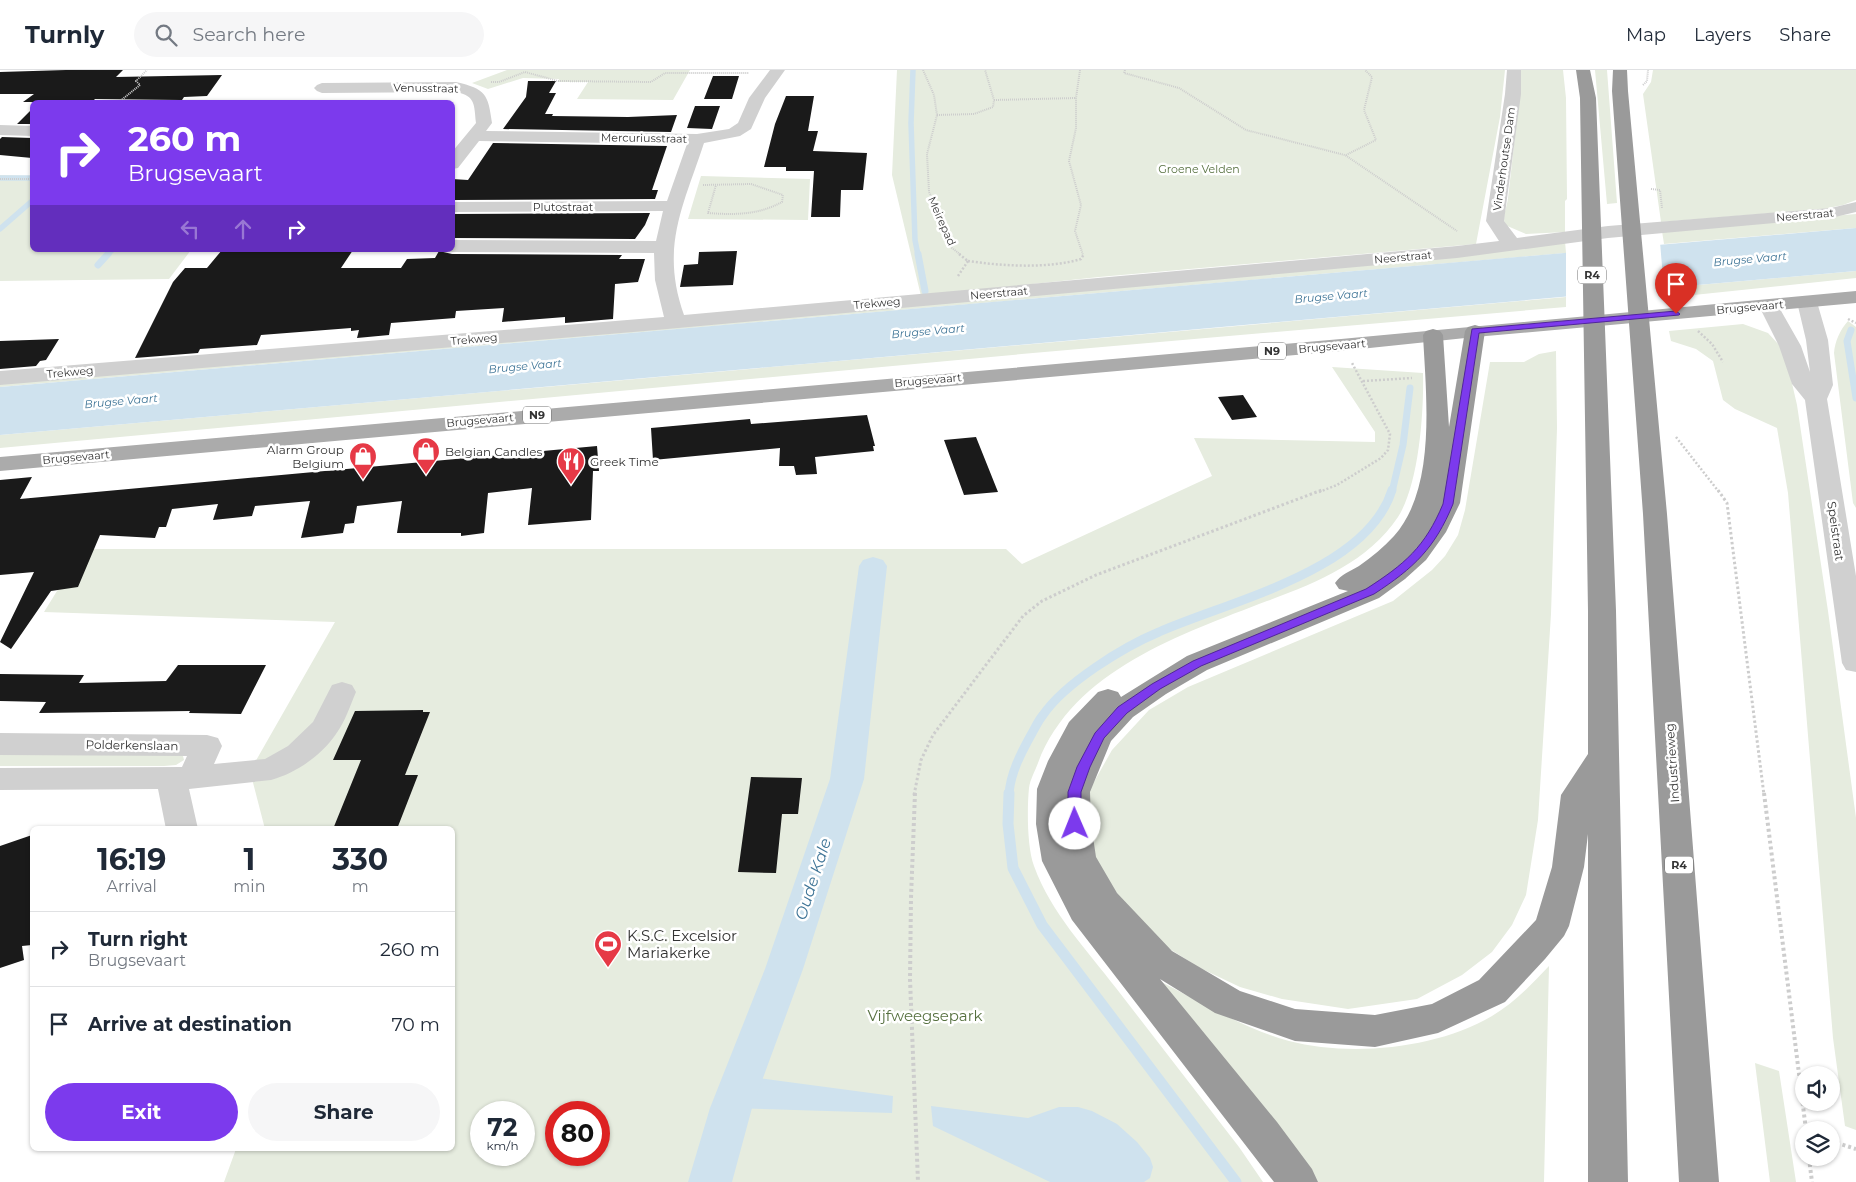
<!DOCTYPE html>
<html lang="en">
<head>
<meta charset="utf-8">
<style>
	body { margin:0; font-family:Montserrat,sans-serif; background:#f6f6f7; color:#1f2937; height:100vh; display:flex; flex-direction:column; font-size:19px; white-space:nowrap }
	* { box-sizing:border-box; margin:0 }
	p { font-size:16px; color:#747a83 }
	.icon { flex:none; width:28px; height:28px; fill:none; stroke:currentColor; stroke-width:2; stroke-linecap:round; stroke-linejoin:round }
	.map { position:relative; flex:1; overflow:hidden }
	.panel { position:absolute; left:30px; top:756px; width:425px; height:325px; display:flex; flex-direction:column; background:#fff; border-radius:8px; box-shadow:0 1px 4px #0004 }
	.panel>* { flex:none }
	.hud { position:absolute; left:30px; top:30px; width:425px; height:152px; border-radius:8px; box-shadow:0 1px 4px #0004; background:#7c3aed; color:#fff; overflow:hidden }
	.tools { position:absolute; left:1795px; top:996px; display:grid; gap:10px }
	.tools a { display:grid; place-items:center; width:45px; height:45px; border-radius:50%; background:#fff; box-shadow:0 1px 4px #0004; font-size:25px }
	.speed { position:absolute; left:470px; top:1031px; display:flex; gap:10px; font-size:25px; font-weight:700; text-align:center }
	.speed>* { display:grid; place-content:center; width:65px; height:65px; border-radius:50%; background:#fff; box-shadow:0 1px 4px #0004; line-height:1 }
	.speed small { font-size:12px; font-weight:400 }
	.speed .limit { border:8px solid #d22; background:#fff; color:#111 }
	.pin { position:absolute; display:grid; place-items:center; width:42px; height:42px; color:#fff; margin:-51px -21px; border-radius:50% 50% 50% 0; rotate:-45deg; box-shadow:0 0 5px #0007 }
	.pin .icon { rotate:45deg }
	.me { position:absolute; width:55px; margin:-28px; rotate:359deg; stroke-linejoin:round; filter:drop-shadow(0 0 4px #0008) }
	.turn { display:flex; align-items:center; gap:18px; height:105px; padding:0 15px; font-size:22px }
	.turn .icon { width:65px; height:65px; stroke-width:2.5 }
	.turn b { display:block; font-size:35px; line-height:42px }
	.lanes { display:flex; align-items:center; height:48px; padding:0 15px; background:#0003; justify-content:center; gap:25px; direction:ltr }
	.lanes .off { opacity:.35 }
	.eta { display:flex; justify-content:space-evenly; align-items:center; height:85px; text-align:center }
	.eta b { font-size:30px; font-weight:700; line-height:35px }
	.cta { display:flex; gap:10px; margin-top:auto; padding:10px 15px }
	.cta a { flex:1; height:58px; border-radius:30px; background:#7c3aed; color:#fff; font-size:20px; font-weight:700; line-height:58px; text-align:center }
	.cta a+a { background:#f6f6f7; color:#1f2937 }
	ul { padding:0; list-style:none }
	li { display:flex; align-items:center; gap:15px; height:75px; padding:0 15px; border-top:1px solid #e0e1e3 }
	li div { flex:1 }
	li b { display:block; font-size:19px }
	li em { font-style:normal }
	header { display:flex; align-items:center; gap:30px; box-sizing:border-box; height:70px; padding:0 25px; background:#fff; border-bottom:1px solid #e0e1e3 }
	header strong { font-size:24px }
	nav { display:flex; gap:28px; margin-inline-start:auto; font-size:18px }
	.search { width:350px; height:45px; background:#f6f6f7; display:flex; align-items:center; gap:12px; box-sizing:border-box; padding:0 18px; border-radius:28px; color:#747a83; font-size:19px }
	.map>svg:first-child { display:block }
	.green { fill:#e6ecdf; fill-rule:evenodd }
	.water { fill:#cfe2ee }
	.pier { fill:#fff }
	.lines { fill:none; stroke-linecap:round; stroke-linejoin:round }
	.stream-far3 { stroke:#cfe2ee; stroke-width:5.5 }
	.stream-far2 { stroke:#cfe2ee; stroke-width:7 }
	.stream-far1 { stroke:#cfe2ee; stroke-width:9 }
	.stream { stroke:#cfe2ee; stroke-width:11 }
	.canal { fill:#cfe2ee; fill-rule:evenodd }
	.building { fill:#1a1a1a }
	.path-far3 { stroke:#cdcdcd; stroke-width:2; stroke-dasharray:1 1; stroke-linecap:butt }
	.path-far2 { stroke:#cdcdcd; stroke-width:2.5; stroke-dasharray:2 2; stroke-linecap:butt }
	.path-far1 { stroke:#cdcdcd; stroke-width:3; stroke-dasharray:2.5 2.5; stroke-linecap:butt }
	.path { stroke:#cdcdcd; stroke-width:4; stroke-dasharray:3 3; stroke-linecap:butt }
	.minor { fill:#d0d0d0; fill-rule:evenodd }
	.major { fill:#ababab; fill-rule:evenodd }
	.highway { fill:#9a9a9a; fill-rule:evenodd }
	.route { fill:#7c3aed; stroke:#51269a }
	.labels { text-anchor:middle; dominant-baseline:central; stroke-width:5; stroke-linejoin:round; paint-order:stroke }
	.far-street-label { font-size:11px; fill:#333; stroke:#fff }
	.far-park-label { font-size:11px; fill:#56703f; stroke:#fff }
	.far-water-label { font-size:11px; font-style:italic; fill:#3f7597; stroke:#fff }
	.shield { fill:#fff; stroke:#707070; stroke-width:1 }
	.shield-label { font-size:11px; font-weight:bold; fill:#333 }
	.poi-label { font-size:12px; fill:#333; stroke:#fff; text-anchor:start }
	.street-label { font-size:12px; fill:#333; stroke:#fff }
	.near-poi-label { font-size:15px; fill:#333; stroke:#fff; text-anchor:start }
	.near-park-label { font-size:15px; fill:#56703f; stroke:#fff }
	.near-water-label { font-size:16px; font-style:italic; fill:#3f7597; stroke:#fff }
</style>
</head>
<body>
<header>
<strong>Turnly</strong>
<div class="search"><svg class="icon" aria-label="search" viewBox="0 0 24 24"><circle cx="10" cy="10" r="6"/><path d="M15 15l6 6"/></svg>Search here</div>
<nav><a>Map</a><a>Layers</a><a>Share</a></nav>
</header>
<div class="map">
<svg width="1856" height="1112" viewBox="0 0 1856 1112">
	<rect width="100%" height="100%" fill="#fff"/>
	<!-- green -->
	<path class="green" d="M507,0H690L673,30L577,29L588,12H558L559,9L523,8L488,19L472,13Z
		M897,0H1505L1500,47L1476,174L1099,207L921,226L892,105Z
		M1520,0H1563L1566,28L1567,129L1565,131V162L1526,164L1505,155C1502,147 1507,137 1508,128C1513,86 1518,43 1520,0Z
		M1595,0H1607L1617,133L1607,134Z
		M1653,0H1856V130L1843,135L1823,139L1661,152L1643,24L1651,12Z
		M0,105L32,106V180H191L169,209L0,211Z
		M701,106L810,109L808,150L688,149Z
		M1856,144V158L1664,174L1662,161Z
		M1565,171L1566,183L0,317V312Z
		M1856,201V208L1665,228L1664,218Z
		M1566,227V237L1033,283L0,378V365Z
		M1848,251L1856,257V438L1853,433L1834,283C1835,271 1840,260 1848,251Z
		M1743,254L1768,263L1781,277L1788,296L1797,335L1828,541L1856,748V1060L1845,1056L1833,968L1788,423L1777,358L1735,339L1723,330L1713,291L1696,279L1671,271L1669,261Z
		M1556,281L1557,358L1551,544L1538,750L1526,825L1512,855L1492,882L1462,905L1417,929L1348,939L1282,929L1240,917L1200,898L1157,871L1099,802L1087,758L1090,719L1112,680L1149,640L1188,617L1393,531L1432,500L1445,486L1458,465L1465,440L1490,292H1524L1539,284Z
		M1332,297L1423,303C1424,342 1419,414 1398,447C1368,492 1316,513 1267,531C1182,564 1073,600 1038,693C1035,701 1030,710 1029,718C1027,738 1027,777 1034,796C1051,843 1087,880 1116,918C1157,971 1198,1024 1239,1077L1263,1112H224L236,1079H452V759H265L250,701L335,552L44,542L83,479H1006L1022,494L1212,406L1194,368L1375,372V362ZM481,1042H524V1085H481ZM556,1042H599V1085H556Z
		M0,681L182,682L184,690L176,695L164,696H0Z
		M1549,896L1544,1112H1312L1154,908C1195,929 1244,959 1289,971C1350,987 1436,979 1492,946C1514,933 1531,915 1549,896Z
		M1755,993L1779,1001L1796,1112H1770Z"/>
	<!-- water -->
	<path class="water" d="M1856,158V201L0,365V317Z
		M743,1006L893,1026L892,1043L731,1038Z
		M931,1036L1028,1048L1059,1037H1078L1092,1041L1117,1054L1137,1072L1150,1088L1153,1097L1150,1108L1144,1112H1050L933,1056Z"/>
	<!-- pier -->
	<path class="pier" d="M1660,172L1664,220L1566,229V180Z"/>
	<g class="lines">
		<!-- stream-far3 -->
		<path class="stream-far3" d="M913,0L911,53L915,170L918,185
			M0,108H32
			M0,159L32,131
			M107,185L112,180"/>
		<!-- stream-far2 -->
		<path class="stream-far2" d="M918,184L925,221
			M98,195L108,184
			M1851,260L1847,271L1856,328
			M1392,422L1403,375L1410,318"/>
		<!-- stream-far1 -->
		<path class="stream-far1" d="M1009,725C1010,704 1021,683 1031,665C1035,658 1038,651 1043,645C1065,613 1123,577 1159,562C1229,531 1367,501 1392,420"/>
		<!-- stream -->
		<path class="stream" d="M1009,723L1008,754L1013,798L1042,855L1236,1112"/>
		<!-- canal -->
		<path class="canal" d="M873,487L883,490L887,496L864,709L803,899L752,1038L732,1112H688L710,1038L765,899L830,709L859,496L863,490Z"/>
	</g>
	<!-- building -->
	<path class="building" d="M66,0H123L116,7L222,5L207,26L184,27L182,30L95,29L92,32H23L34,24H0V2Z
		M713,6H739L732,29H704Z
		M528,11H556L549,23H556L545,44H553L552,46L628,47L677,45L671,62L503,59L526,27Z
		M786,26H814L808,61H818L813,81L867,83L863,120H841L840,147H811L814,101H786V97H764L775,54Z
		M695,36H720L712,59L687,58Z
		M32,39V54H17Z
		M2,67L32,68V88L0,85V69Z
		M493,73L667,76L652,120H658L655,129L452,130V109L468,110Z
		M650,143L645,155L635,169L452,168V144Z
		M222,180H353L341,198H401L407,189L435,188L439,181L452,184L622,185L619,189H645L638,212L615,214L613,249L565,253V247L502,252L504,238L456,241L455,248L391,253L389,265L357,268L359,260L351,261V258L261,265L257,275L200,279L198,283L135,288L173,212L185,198H207Z
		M737,181L733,215L680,217L684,195L698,194L699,182Z
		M59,269L46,290L40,291L36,296L0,299V271Z
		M1243,325L1257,347L1232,350L1218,327Z
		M867,345L875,376H873L874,381L815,387L817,404L796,405L794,396H779L780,378L653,390L651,358L750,349L751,354Z
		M976,367L998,422L964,425L944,370Z
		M597,376L599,401H593L591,450L528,455L532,418L488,423L484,463L461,466V463H397L402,431L357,436L354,453L345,454L343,463L301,468L310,431L255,436L252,446L213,450L218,434L172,439L166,457H159L155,468L100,465L78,517L51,521L11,579L0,572L34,502L0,505V410L32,407L20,429Z
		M178,595H266L241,644L189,643L190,641L39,643L46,632L0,631V604L84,605L79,613L166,611Z
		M423,640V642H430L405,705H418L397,759H333L361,690H333L355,641Z
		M751,707L802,708L798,744H782L776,803L738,802Z
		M32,765V875L22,876L24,890L0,898V776Z"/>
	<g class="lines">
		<!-- path-far3 -->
		<path class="path-far3" d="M923,0L934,25L937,45L927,84L929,122L939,140L952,178L961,185
			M1080,0L1076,28V58L1069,91L1081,135L1075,161L1083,185
			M1125,0L1124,3L1179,18L1246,60L1345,85L1457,161
			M491,12H499L525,2L558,11L651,12L665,3H749
			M1643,15L1647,11L1648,0
			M994,30L1076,28
			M119,32L140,15L136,11L147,0
			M937,45L974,44L993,37L994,30L985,0
			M1346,85L1376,70L1364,40L1372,7L1365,0
			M0,109H32
			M703,115L751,114L783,125L782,132C758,145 735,145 708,143L716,115
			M1651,119L1660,120L1662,138"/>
		<!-- path-far2 -->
		<path class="path-far2" d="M959,184L968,191
			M968,191C1002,196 1048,199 1081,189L1084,184
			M958,206L968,191
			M1848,249L1856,253
			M1698,261L1712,274L1723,292
			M1363,311L1412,308
			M1676,367L1719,422
			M1319,422L1337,415L1381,388L1388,380L1390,364L1352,293"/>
		<!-- path-far1 -->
		<path class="path-far1" d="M1718,420L1727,433L1764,725
			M914,725L921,690L933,665L1023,546L1042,531L1096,505L1322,420"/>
		<!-- path -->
		<path class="path" d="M915,723L911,828L910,909L918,1112
			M1764,723L1806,1060
			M1831,1071L1856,1079
			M1809,1088L1812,1112"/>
		<!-- minor -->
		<path class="minor" d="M770,0H785L765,28L751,59L740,66L704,73C683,137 660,177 684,245L1457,176L1499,171L1486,151L1505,24L1507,0H1521V24L1504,151L1517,168L1608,156L1831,138L1856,132V142L1831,148L1608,168L1457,188L645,261L0,315V301L664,247L655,210L654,183L452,182L445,180H452V170L656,171L663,141L452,142V132L667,131L687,74L479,71L458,98L452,99V82L476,53C474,35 476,26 456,22L322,23L317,21L314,18L317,15L322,13L456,12C486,19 488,24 492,53L486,61L697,64L729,59L738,53L749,28Z
			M0,55L32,56V66L0,65Z
			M1807,226L1814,228L1817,232L1828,270L1833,315L1827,329L1856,506V602L1846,600L1842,593L1805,330L1792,314L1779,276L1759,236L1762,232L1769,230L1776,232L1801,276L1810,302L1806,270L1797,232L1800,228Z
			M342,612L352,615L356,622C350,636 345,652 336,664C321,686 296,703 271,710L189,719L198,759H166L158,719L0,720V698L182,697L187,686L0,685V663L207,665L218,668L222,676L214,694L265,689L288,676L313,652L332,615Z"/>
		<!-- major -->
		<path class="major" d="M1856,221V233L1475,267L1341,281L0,401V387L1341,269Z"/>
		<!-- highway -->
		<path class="highway" d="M1576,0H1590L1596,28L1616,541L1628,1112H1588V764L1584,797L1569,856L1564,866L1545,889L1505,932L1438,963L1375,977L1295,971L1215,943L1160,909L1277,1052L1312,1099L1318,1112H1274L1072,850L1042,791L1036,754L1037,719L1048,691L1069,652L1098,622L1108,619L1118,622L1121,627L1187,586L1348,521L1339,519L1335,513C1341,504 1351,501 1359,496C1372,487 1384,477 1394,466C1437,418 1426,325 1423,265L1426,261L1433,259L1440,261L1443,265L1449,357L1465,261L1468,257L1475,255L1482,257L1485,261L1460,433L1446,462L1426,490L1405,509L1379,528L1207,600L1166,624L1133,647L1111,671L1090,722L1091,754L1096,787L1117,823L1172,881L1240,921L1295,939L1375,945L1432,934L1479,910L1536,850L1552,797L1561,725L1588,684V541L1580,28Z
			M1613,0H1627L1628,21L1667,444L1719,1112H1679L1643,444L1612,21Z"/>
	</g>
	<!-- route -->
	<path class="route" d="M1676,241L1680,244L1679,245L1479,263L1453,434C1435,478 1414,498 1374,524L1201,596L1160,619L1127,643L1104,668L1090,697L1081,722V754L1079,758H1070L1068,754V722L1077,697L1095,663L1118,637L1152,614L1193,591L1366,519C1405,494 1425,477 1443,434L1472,259Z"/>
	<!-- icons -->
	<defs>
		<g id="shop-pin" transform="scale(1.4375)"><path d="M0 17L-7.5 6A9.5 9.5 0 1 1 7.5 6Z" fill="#e63946" stroke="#fff"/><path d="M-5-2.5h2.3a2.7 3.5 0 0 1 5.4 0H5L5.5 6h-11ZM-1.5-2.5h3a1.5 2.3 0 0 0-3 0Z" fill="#fff"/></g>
		<g id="restaurant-pin" transform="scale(1.4375)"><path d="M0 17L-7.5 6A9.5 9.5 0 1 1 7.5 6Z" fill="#e63946" stroke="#fff"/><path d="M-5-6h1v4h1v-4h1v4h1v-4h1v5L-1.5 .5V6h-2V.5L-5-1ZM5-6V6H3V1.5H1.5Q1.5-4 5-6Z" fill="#fff"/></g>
		<g id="stadium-pin" transform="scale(1.4375)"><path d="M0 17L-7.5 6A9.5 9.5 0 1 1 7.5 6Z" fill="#e63946" stroke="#fff"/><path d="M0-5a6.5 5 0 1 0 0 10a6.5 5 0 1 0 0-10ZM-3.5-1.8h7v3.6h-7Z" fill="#fff"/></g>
	</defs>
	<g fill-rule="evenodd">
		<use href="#shop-pin" x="426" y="381"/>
		<use href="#shop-pin" x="363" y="386"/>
		<use href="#restaurant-pin" x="571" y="391"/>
		<use href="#stadium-pin" x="608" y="874"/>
	</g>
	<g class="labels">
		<!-- far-street labels -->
		<g class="far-street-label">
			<text transform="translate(426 18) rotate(1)">Venusstraat</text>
			<text transform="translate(644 68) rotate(1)">Mercuriusstraat</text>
			<text transform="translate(1504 89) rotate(-82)">Vinderhoutse Dam</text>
			<text x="563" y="137">Plutostraat</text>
			<text transform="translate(1805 145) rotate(-5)">Neerstraat</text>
			<text transform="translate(942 151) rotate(66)">Meirepad</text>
			<text transform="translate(1403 187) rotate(-5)">Neerstraat</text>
			<text transform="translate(999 223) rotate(-5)">Neerstraat</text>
			<text transform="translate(877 233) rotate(-5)">Trekweg</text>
			<text transform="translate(1750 237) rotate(-5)">Brugsevaart</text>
			<text transform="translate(474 269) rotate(-5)">Trekweg</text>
			<text transform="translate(1332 276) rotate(-5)">Brugsevaart</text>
			<text transform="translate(70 302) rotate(-5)">Trekweg</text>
			<text transform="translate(928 310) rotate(-5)">Brugsevaart</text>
			<text transform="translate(480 350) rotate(-5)">Brugsevaart</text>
			<text transform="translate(76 387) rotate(-5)">Brugsevaart</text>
		</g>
		<!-- far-park labels -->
		<g class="far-park-label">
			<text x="1199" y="99">Groene Velden</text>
		</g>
		<!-- far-water labels -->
		<g class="far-water-label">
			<text transform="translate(1750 189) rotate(-5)">Brugse Vaart</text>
			<text transform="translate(1331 226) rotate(-5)">Brugse Vaart</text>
			<text transform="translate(928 261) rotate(-5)">Brugse Vaart</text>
			<text transform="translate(525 296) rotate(-5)">Brugse Vaart</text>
			<text transform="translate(121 331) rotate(-5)">Brugse Vaart</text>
		</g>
		<!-- shield labels -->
		<g class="shield">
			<rect x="1578" y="196.5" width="28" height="17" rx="4"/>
			<rect x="1258" y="272.5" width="28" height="17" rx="4"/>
			<rect x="523" y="336.5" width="28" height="17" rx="4"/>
			<rect x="1665" y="786.5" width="28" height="17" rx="4"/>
		</g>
		<g class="shield-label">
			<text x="1592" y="205">R4</text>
			<text x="1272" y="281">N9</text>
			<text x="537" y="345">N9</text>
			<text x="1679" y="795">R4</text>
		</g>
		<!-- poi labels -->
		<g class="poi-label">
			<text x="344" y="379" text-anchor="end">Alarm Group<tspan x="344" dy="14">Belgium</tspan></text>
			<text x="445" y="381">Belgian Candles</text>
			<text x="590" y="391">Greek Time</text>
		</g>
		<!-- street labels -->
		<g class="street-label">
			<text transform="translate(1836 461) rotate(82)">Speistraat</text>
			<text transform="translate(132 675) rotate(1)">Polderkenslaan</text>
			<text transform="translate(1672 693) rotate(-94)">Industrieweg</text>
		</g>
		<!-- near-poi labels -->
		<g class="near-poi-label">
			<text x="627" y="865">K.S.C. Excelsior<tspan x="627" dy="17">Mariakerke</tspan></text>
		</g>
		<!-- near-park labels -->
		<g class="near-park-label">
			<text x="925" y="945">Vijfweegsepark</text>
		</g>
		<!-- near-water labels -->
		<g class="near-water-label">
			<text transform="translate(813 809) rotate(-72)">Oude Kale</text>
		</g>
	</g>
</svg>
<div class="tools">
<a><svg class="icon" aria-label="sound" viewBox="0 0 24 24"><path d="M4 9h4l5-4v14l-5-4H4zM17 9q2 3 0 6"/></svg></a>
<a><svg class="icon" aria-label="layers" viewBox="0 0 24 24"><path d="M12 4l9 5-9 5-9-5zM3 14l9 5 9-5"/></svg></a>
</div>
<div class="speed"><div>72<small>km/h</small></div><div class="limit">80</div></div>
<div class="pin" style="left:1676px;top:244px;background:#d93025"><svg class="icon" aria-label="arrive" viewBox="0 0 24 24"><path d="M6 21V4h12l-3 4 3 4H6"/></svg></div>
<svg class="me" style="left:1075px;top:754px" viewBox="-20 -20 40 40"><circle r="19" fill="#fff"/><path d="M0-13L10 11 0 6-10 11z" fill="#7c3aed"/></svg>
<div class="hud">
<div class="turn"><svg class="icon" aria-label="right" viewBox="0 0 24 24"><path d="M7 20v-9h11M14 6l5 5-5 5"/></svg><div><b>260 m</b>Brugsevaart</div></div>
<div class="lanes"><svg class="icon off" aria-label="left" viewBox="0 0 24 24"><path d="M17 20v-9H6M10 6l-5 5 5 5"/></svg><svg class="icon off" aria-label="ahead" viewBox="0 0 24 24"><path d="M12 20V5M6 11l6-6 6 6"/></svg><svg class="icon" aria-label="right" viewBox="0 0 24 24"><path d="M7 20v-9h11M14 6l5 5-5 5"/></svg></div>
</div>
<section class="panel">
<div class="eta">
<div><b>16:19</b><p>Arrival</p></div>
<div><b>1</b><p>min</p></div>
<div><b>330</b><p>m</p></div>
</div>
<ul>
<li><svg class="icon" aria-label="right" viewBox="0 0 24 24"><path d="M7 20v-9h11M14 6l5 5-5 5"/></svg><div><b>Turn right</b><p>Brugsevaart</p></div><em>260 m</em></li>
<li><svg class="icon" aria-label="arrive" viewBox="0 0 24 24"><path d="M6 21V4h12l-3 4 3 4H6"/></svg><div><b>Arrive at destination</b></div><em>70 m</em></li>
</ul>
<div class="cta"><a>Exit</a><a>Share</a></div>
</section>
</div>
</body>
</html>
